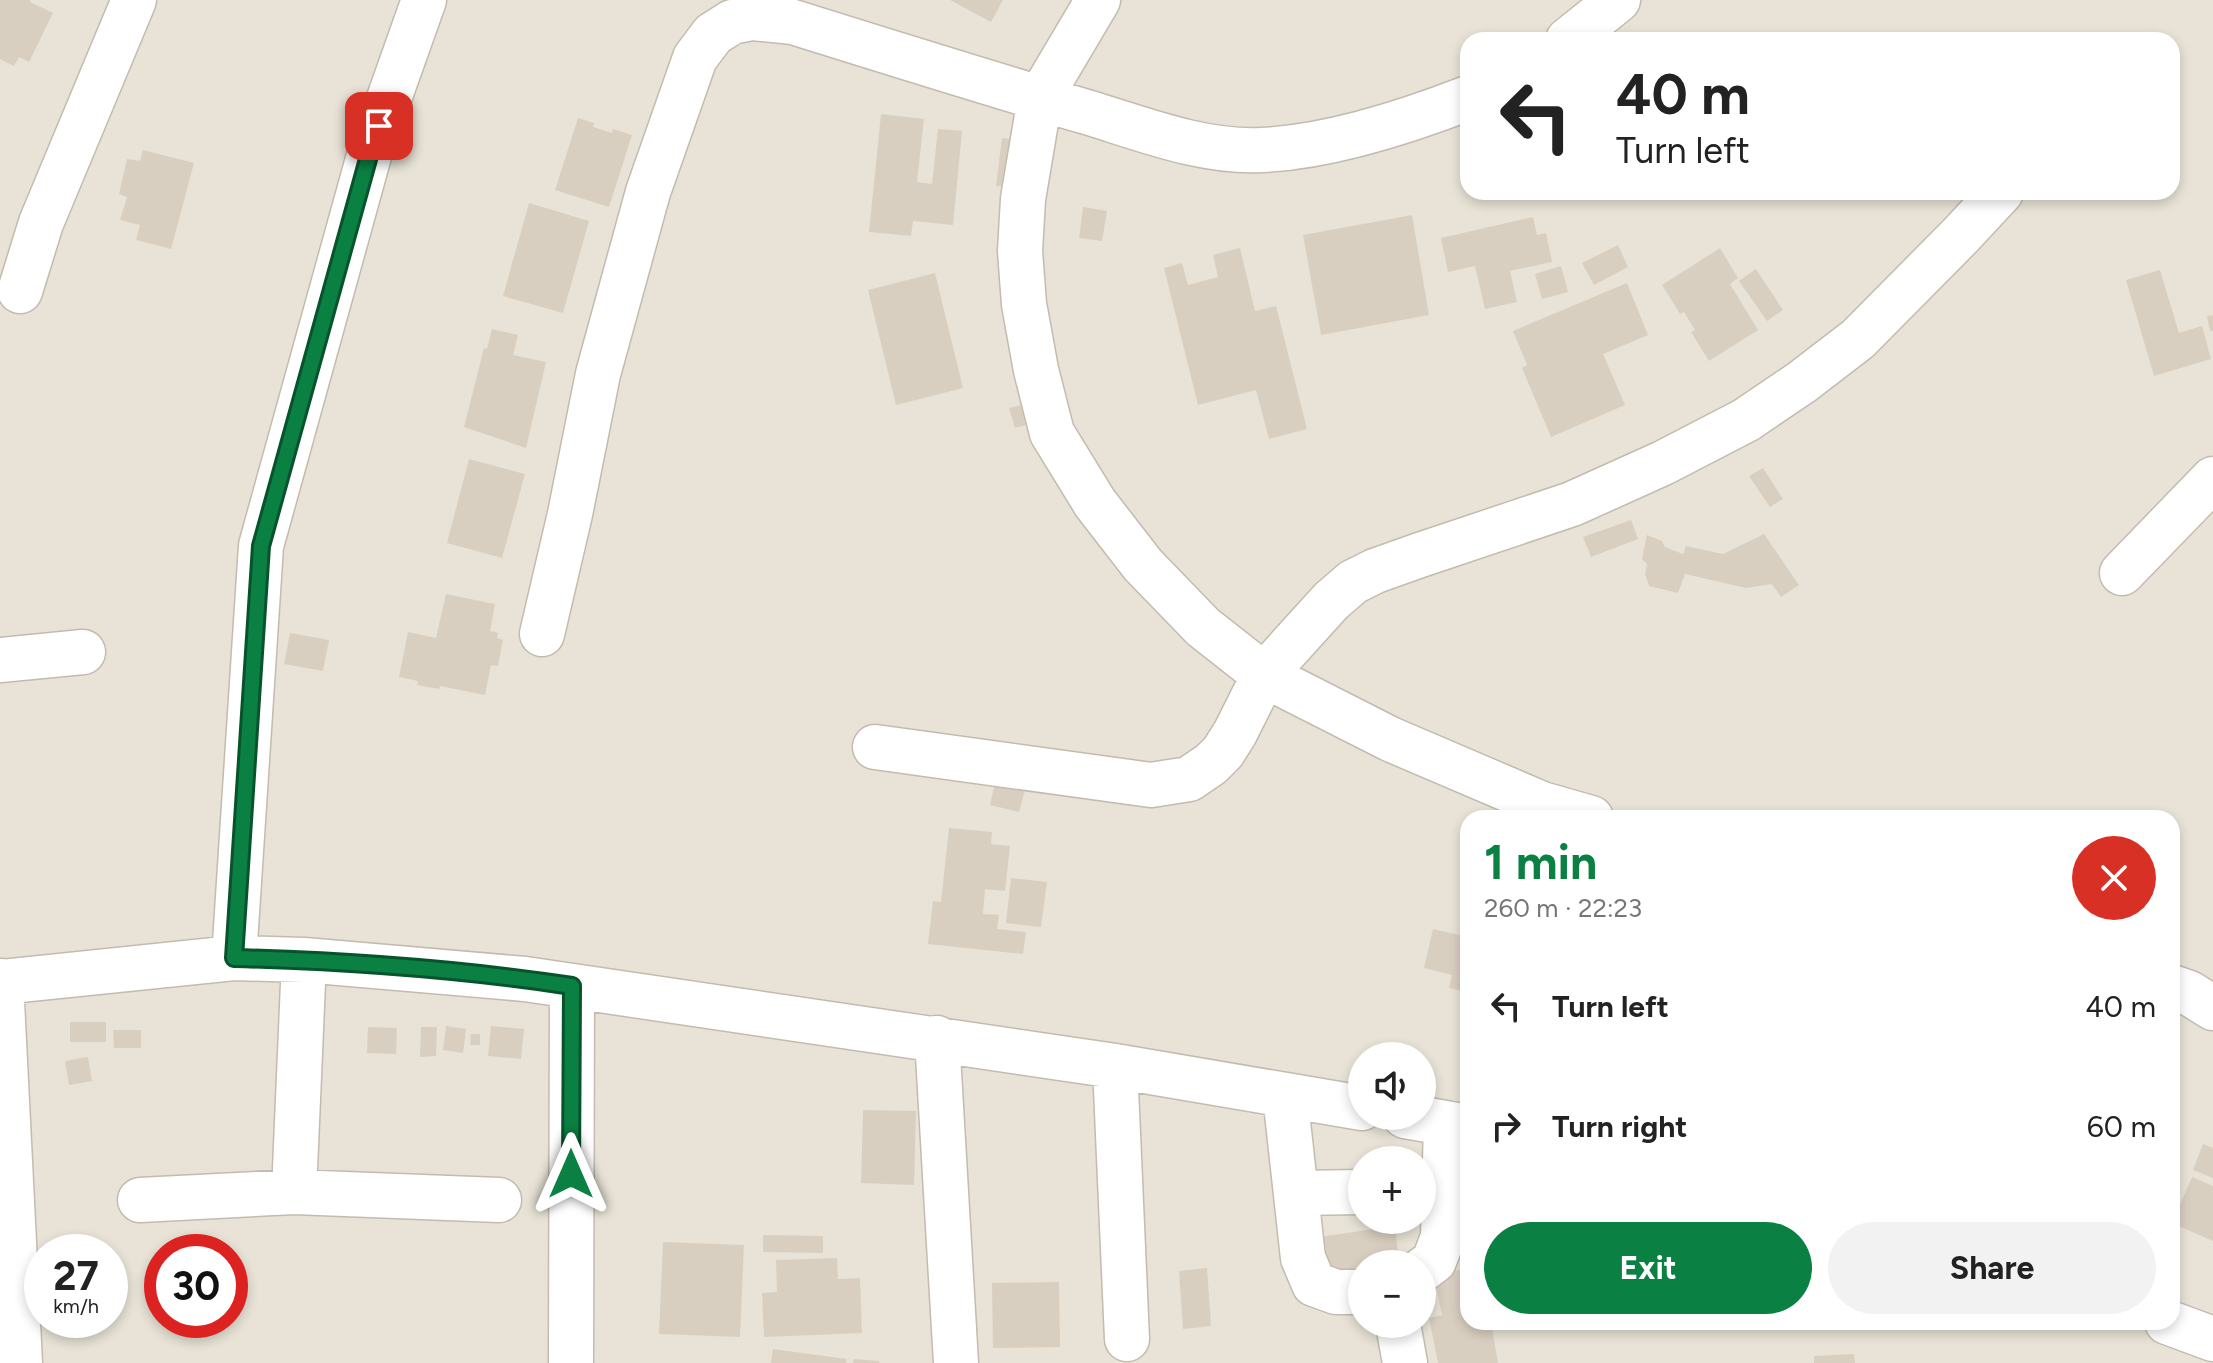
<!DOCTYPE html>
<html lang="en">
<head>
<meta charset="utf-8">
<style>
	body { margin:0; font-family:Figtree,sans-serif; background:#f2f2f2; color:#222; height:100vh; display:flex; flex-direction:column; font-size:30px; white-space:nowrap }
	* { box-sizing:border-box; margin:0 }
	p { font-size:26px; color:#767676 }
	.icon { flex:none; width:44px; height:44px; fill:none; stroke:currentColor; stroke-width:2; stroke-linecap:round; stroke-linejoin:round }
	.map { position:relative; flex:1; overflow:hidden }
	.drawer { position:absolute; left:1460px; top:810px; width:720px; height:520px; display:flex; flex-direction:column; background:#fff; border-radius:24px; box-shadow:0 4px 12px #0003 }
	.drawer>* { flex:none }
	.guide { position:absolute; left:1460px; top:32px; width:720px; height:168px; border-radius:24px; box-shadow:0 4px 12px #0003; background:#fff; color:#222; overflow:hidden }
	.fabs { position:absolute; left:1348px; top:1042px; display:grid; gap:16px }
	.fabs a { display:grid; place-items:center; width:88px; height:88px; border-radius:50%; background:#fff; box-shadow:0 4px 12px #0003; font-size:40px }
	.speed { position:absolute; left:24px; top:1234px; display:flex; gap:16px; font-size:40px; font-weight:700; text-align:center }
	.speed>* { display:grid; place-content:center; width:104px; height:104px; border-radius:50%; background:#fff; box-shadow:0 4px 12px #0003; line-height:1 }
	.speed small { font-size:20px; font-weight:400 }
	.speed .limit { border:12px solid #d22; background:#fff; color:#111 }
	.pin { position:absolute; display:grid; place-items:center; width:68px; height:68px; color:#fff; margin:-34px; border-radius:16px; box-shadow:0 4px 12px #0006 }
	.me { position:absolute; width:88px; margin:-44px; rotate:0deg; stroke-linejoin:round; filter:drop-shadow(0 0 6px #0008) }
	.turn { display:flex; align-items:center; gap:28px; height:168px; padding:0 24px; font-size:36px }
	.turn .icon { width:104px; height:104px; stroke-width:2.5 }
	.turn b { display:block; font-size:56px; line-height:68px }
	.round { display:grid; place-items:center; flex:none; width:84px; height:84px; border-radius:42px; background:#f2f2f2 }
	.headline { display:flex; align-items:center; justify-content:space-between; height:136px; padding:0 24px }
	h1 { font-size:48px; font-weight:700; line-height:60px; color:#0b8043 }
	.action { display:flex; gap:16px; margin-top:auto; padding:16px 24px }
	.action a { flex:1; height:92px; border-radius:48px; background:#0b8043; color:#fff; font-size:32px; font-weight:700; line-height:92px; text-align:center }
	.action a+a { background:#f2f2f2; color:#222 }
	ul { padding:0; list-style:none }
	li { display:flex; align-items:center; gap:24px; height:120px; padding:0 24px }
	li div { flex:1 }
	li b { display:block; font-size:30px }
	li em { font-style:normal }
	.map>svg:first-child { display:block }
	.residential { fill:#e8e3d6; fill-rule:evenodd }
	.building { fill:#d9cfc1 }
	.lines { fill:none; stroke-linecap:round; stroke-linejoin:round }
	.minor-casing { stroke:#c3bbae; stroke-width:47 }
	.minor { stroke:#fff; stroke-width:44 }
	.route-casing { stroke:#07532c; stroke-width:20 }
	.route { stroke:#0b8043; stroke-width:14 }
</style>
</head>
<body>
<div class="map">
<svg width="2213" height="1363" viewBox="0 0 2213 1363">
	<rect width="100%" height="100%" fill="#f4f1e8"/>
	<!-- residential -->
	<path class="residential" d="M0,0H2213V1363H0ZM1468,40H2172V192H1468ZM1468,818H2172V1322H1468ZM1362,1056H1422V1116H1362ZM1362,1160H1422V1220H1362ZM42,1252H110V1320H42ZM162,1252H230V1320H162ZM1362,1264H1422V1324H1362Z"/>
	<!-- building -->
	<path class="building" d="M0,0H30V2L53,13L29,62L19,57L14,66L0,59Z
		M950,0H1003L991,22Z
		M881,114L924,119L917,182L932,184L938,129L962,131L953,225L913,221L911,236L869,232Z
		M578,118L594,123L593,127L612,133L613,129L632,135L609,207L555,190Z
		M1002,138L1025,141L1020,188L996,186Z
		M143,150L194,163L171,249L136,240L140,225L120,220L127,197L119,194L127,159L140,161Z
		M529,203L589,221L563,313L503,296Z
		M1083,207L1107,211L1102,241L1079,238Z
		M1412,215L1429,315L1321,335L1303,235Z
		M1533,217L1537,235L1546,233L1552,262L1510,271L1517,302L1485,309L1475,266L1448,272L1441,238Z
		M1618,245L1628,267L1594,285L1582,263Z
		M1240,248L1255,311L1276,306L1307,429L1269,439L1256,390L1198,405L1164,268L1182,263L1188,285L1218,277L1213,255Z
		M1720,248L1738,278L1730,284L1758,330L1709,361L1691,332L1695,330L1684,312L1680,314L1662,285Z
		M1561,266L1568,292L1542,299L1535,274Z
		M1756,269L1783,310L1767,321L1739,281Z
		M2160,270L2179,333L2202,326L2211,359L2154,376L2126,280Z
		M935,273L963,388L896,405L868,290Z
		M1627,283L1648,335L1603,354L1625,405L1551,437L1522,368L1527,365L1513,331Z
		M2213,315V331H2210L2207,316Z
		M492,329L518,335L513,355L546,362L526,448L464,427L484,348L487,349Z
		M1034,402L1040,421L1015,428L1009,408Z
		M469,459L525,474L502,558L447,543Z
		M1763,468L1783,499L1770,507L1749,476Z
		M1631,520L1638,539L1591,557L1583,537Z
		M1764,534L1799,585L1781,597L1772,584L1746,588L1685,574L1678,593L1649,586L1645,574L1647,564L1642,559L1647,535L1662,541L1665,547L1683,554L1686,546L1723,554Z
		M446,594L495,604L490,631L498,633L497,638L503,640L498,666L491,665L485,695L440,686L439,689L417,685L418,681L399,677L408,632L436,638Z
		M290,633L329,640L323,671L284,664Z
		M995,783L1025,790L1019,812L990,805Z
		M949,828L992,832L991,844L1010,846L1005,891L985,889L983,914L999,915L997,929L1026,932L1023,954L928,944L933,901L941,902Z
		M1011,878L1047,882L1041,927L1006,923Z
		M1433,929L1468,937V992L1449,988L1452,975L1424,968Z
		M70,1022H106V1042H70Z
		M446,1026L466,1029L463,1053L443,1050Z
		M491,1026L524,1029L521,1059L488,1056Z
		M368,1027L397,1028L396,1054L367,1053Z
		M421,1027H437L436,1056L420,1057Z
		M113,1030H141V1048H114Z
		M471,1034H480V1045H470Z
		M88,1057L92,1081L69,1085L65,1061Z
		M863,1110L916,1111L914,1185L861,1183Z
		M2203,1144L2213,1148V1178L2193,1170Z
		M2192,1177L2213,1186V1241L2172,1223Z
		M1395,1226L1399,1264H1362V1271L1324,1277L1319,1237Z
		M763,1235L823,1236V1253L763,1252Z
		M663,1242L744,1245L740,1337L659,1334Z
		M837,1258L838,1279L860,1278L862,1333L764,1337L762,1293L777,1292L776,1260Z
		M1207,1268L1211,1326L1183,1329L1179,1271Z
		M1468,1268V1322H1491L1498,1363H1438L1429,1318L1442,1315L1434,1275Z
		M1059,1282L1060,1347L993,1348L992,1283Z
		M773,1349L847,1359L846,1363H771Z
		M1854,1354L1855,1363H1814V1356Z
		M854,1359L879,1361V1363H853Z"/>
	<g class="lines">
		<!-- minor casing -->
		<g class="minor-casing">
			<path id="minor" d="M1098,0L1040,98L1023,199L1020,251L1024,304L1036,370L1052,433L1095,503L1143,565L1203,627L1264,675L1390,739L1542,804L1591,818
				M1568,40L1618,0
				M20,291L41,223L134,0
				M2122,573L2213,479
				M542,634L570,514L598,374L648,192L695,58L713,34L732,22L752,18L793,22C892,53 991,84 1090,113C1145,130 1204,153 1262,150C1329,147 1406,122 1468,98
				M0,660L83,652
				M875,747L1151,785L1189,779L1211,764L1223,752L1235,733L1264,675L1331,601L1353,582L1375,571L1420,555L1572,504L1663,463L1746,420L1802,382L1858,339L1961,235L2001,192
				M234,958L261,546L370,152L424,0
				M1,981L20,1363
				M0,982L234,958L304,960L525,979L1115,1066L1362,1108
				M2172,987L2189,993L2213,1008
				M937,1038L956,1363
				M1115,1066L1127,1339
				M1285,1095L1303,1258L1314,1284L1336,1292H1362
				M1405,1116L1468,1127
				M294,1192L304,960
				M1296,1193L1362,1192
				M140,1200L294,1192L499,1200
				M1422,1270L1434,1261L1443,1237L1446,1123
				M2167,1322L2213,1339
				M1398,1324L1405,1363
				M571,1363L572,986"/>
		</g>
		<!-- minor -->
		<use href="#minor" class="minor"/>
	</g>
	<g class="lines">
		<!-- route casing -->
		<g class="route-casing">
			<path id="route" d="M379,126L370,152L261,546L234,958C346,961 460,969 572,986L571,1174"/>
		</g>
		<!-- route -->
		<use href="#route" class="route"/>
	</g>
</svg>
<div class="fabs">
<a><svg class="icon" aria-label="sound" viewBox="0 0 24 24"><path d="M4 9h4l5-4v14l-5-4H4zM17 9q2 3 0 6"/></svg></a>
<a>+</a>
<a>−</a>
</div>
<div class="speed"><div>27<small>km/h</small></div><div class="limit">30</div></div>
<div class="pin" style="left:379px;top:126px;background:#d93025"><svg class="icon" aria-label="arrive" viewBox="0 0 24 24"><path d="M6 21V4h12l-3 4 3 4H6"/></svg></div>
<svg class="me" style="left:571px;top:1174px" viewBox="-20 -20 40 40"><path d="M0-17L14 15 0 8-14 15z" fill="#0b8043" stroke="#fff" stroke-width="4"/></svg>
<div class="guide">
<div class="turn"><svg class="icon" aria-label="left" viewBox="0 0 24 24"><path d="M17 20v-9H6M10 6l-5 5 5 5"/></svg><div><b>40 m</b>Turn left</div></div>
</div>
<section class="drawer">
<div class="headline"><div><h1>1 min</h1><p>260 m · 22:23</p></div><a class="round" style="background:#d93025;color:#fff"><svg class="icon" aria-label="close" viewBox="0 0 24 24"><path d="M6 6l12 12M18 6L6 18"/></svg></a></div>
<ul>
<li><svg class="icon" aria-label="left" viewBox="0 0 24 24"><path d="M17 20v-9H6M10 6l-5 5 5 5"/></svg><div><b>Turn left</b></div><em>40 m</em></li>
<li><svg class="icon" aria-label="right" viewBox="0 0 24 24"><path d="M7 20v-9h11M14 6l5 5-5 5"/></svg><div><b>Turn right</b></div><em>60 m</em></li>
</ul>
<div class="action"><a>Exit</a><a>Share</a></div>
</section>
</div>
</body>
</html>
